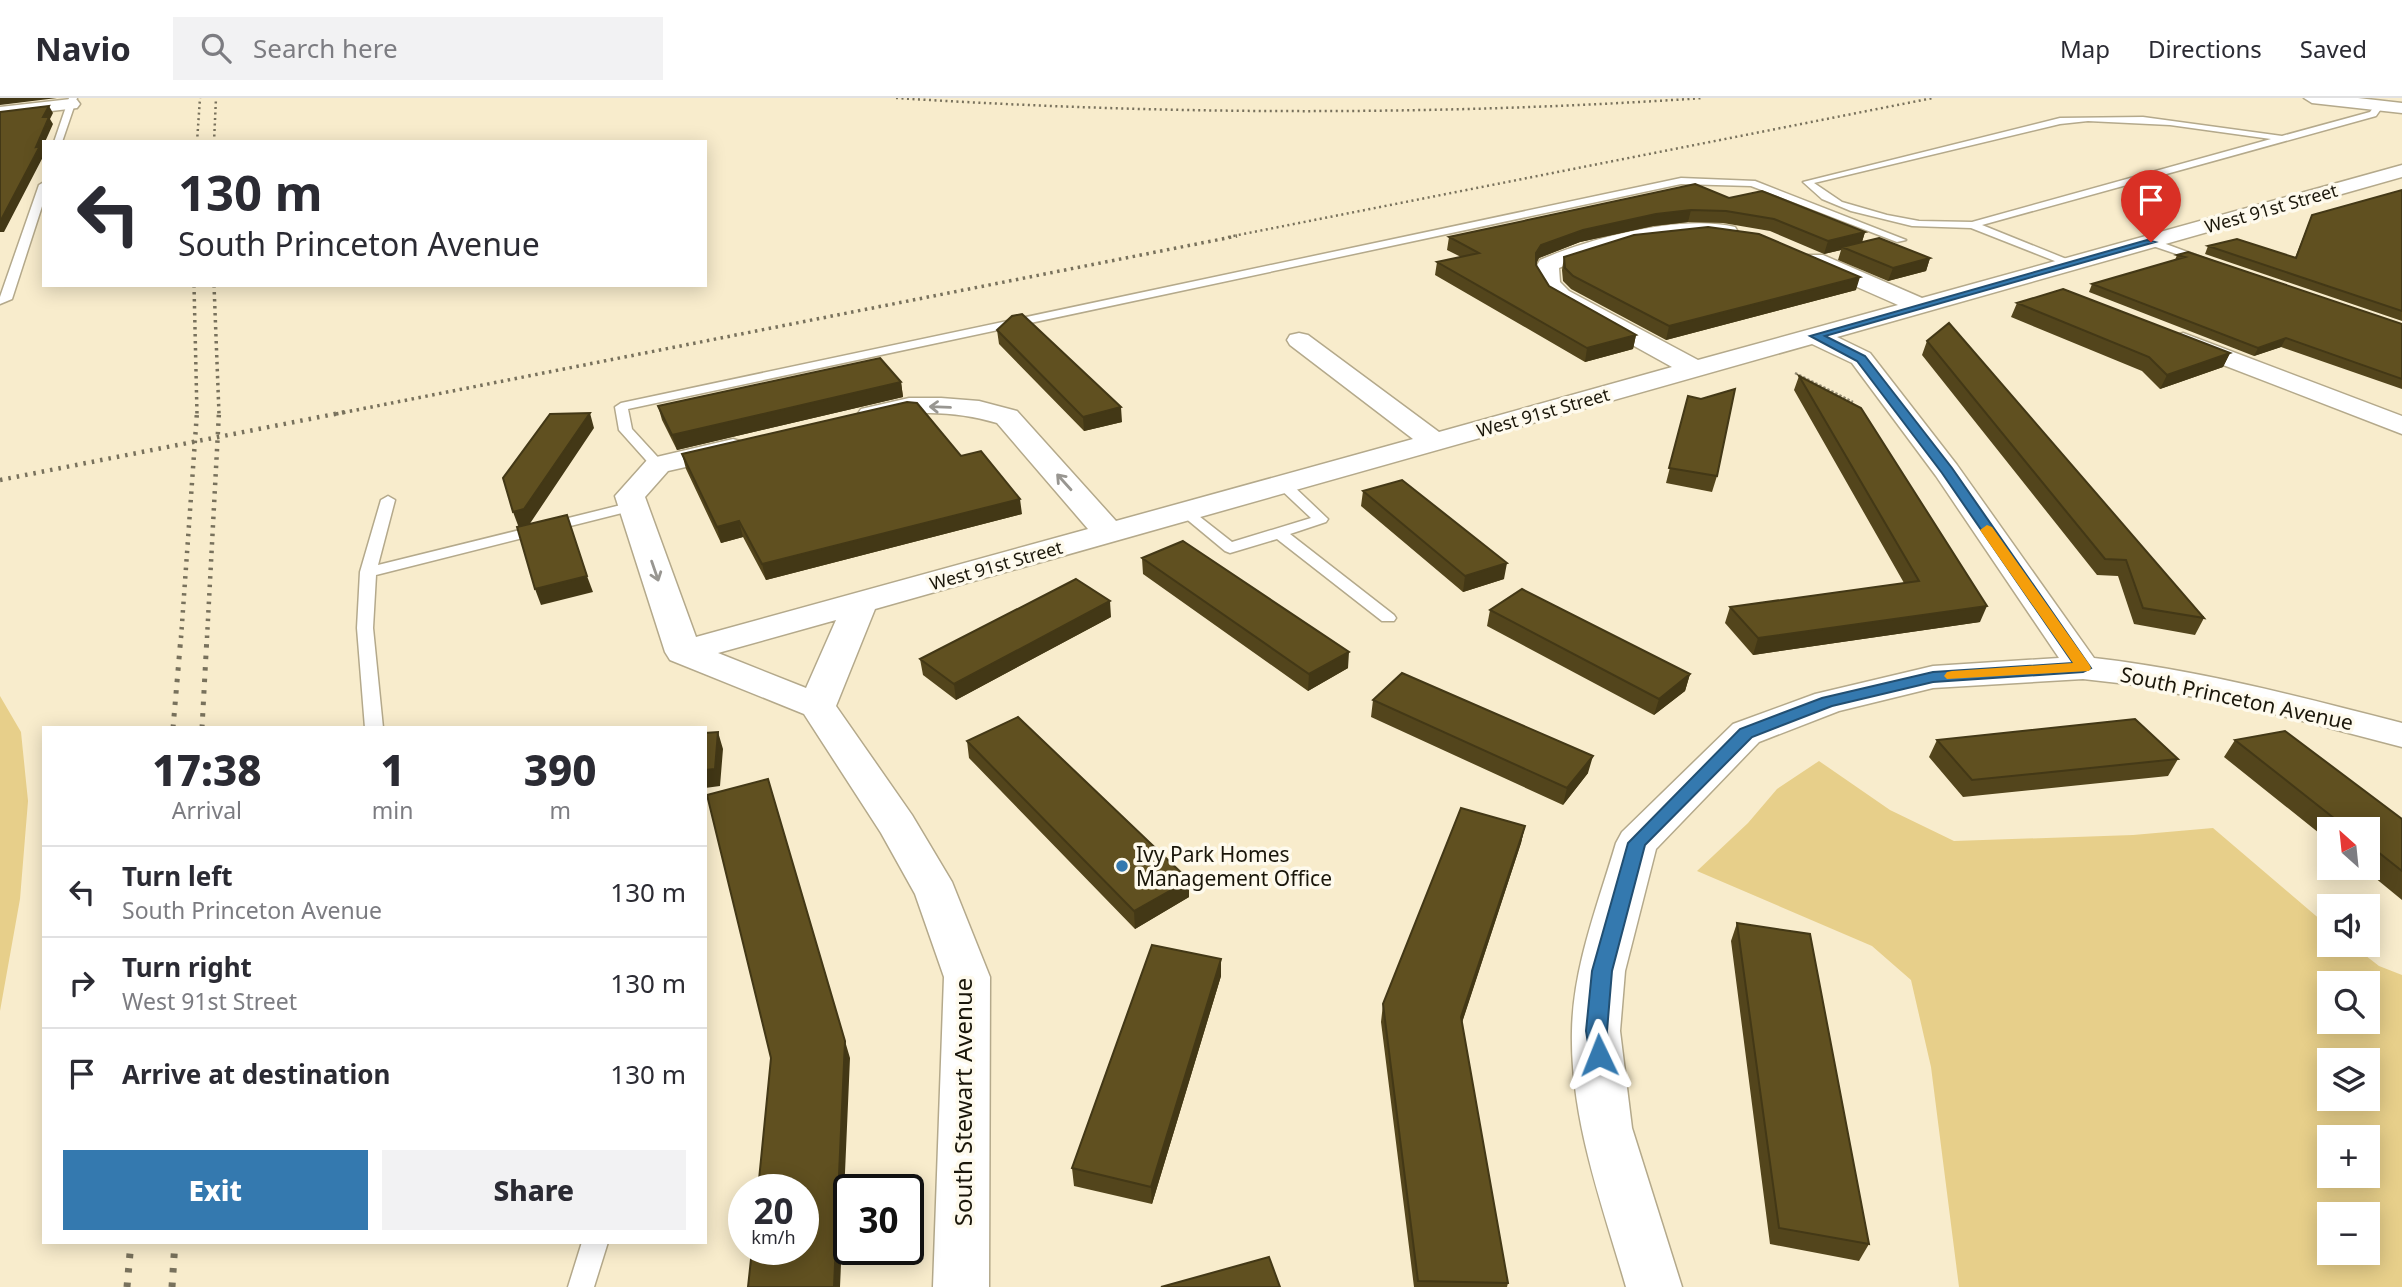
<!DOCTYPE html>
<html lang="en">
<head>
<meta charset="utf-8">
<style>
	body { margin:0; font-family:"Noto Sans",sans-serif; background:#f2f2f3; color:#2b2b33; height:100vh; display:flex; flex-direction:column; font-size:26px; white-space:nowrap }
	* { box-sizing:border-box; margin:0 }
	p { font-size:23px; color:#7c7c81 }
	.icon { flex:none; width:38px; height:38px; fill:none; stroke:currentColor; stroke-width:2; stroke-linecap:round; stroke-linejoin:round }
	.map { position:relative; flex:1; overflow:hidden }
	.drawer { position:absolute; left:42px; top:628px; width:665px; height:518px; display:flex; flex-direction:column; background:#fff; border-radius:0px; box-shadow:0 4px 18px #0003 }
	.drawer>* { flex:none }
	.banner { position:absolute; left:42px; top:42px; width:665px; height:147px; border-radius:0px; box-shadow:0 4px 18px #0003; background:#fff; color:#2b2b33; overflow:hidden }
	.needle { width:46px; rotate:333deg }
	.controls { position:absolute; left:2317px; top:719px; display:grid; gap:14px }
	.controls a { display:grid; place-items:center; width:63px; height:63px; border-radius:0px; background:#fff; box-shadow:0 4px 18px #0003; font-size:35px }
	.speed { position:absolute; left:728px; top:1076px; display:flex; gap:14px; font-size:35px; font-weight:700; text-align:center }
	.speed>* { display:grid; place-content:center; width:91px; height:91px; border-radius:50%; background:#fff; box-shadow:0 4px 18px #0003; line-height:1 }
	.speed small { font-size:18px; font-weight:400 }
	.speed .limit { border:4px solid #111; border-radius:10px; background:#fff; color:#111 }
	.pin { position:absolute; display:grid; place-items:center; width:60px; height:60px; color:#fff; margin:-72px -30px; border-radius:50% 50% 50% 0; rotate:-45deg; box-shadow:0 0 7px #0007 }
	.pin .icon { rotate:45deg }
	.me { position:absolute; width:77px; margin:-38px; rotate:358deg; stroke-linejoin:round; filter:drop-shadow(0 0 5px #0008) }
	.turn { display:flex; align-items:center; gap:24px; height:147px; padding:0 21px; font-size:32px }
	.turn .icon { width:91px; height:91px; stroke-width:2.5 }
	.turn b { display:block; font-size:49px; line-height:60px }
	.eta { display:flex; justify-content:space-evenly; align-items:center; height:119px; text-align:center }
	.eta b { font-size:42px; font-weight:800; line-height:49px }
	.primary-button { display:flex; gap:14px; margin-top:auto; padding:14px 21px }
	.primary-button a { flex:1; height:80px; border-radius:0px; background:#3479af; color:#fff; font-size:28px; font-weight:800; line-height:80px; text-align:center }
	.primary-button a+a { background:#f2f2f3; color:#2b2b33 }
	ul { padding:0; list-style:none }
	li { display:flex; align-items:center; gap:21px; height:91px; padding:0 21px; border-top:2px solid #e1e1e2 }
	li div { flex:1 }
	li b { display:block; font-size:26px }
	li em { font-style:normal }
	header { display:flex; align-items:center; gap:42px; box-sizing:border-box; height:98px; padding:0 35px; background:#fff; border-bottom:2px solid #e1e1e2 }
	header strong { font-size:33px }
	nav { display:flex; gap:38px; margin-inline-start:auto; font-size:24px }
	.search { width:490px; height:63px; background:#f2f2f3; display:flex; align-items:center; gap:18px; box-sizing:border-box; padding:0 24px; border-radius:0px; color:#7c7c81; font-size:26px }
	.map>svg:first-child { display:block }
	.green { fill:#e7cf8a; fill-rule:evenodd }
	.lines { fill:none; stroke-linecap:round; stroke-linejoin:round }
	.service-casing { stroke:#b4a98b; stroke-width:3 }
	.minor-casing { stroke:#b4a98b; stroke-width:3 }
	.path { stroke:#938b74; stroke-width:2.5; stroke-dasharray:2.5 2; stroke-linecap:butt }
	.service { fill:#fff; fill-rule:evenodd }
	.minor { fill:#fff; fill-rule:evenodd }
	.rail-far4 { stroke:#78715c; stroke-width:2.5; stroke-dasharray:2 3.5; stroke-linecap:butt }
	.rail-far3 { stroke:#78715c; stroke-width:3.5; stroke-dasharray:2.5 4.5; stroke-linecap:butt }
	.rail-far2 { stroke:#78715c; stroke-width:4.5; stroke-dasharray:2.5 6; stroke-linecap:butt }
	.rail-far1 { stroke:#78715c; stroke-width:5; stroke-dasharray:3.5 8; stroke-linecap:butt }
	.rail { stroke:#78715c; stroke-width:7; stroke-dasharray:4.5 10; stroke-linecap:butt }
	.wall { fill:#53451c }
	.shaded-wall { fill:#433816 }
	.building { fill:#605020; stroke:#433816; stroke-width:2 }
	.oneway { stroke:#989691 }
	.route { fill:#3479af; stroke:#224f72; stroke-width:2 }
	.slow { fill:#f59e0b }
	.poi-dot { fill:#3479af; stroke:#fefaed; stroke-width:2.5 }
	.labels { text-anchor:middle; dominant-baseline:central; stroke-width:7; stroke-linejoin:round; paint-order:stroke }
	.far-street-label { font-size:18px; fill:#1a160a; stroke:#fefaed }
	.street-label { font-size:21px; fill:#1a160a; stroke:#fefaed }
	.poi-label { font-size:21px; fill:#1a160a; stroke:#fefaed; text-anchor:start }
	.near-street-label { font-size:24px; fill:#1a160a; stroke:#fefaed }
</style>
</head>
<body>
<header>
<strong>Navio</strong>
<div class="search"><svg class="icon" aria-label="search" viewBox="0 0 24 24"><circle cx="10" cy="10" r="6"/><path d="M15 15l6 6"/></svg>Search here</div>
<nav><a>Map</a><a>Directions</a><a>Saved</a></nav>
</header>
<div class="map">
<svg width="2402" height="1189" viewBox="0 0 2402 1189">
	<rect width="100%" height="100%" fill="#f8eccc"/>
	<!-- green -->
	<path class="green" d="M0,598L21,634L28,703L20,801L0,913Z
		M1819,663L1890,712L1954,743L2133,737L2213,730L2329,829V847H2352L2379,868L2402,877V1189H1959L1931,969L1911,882L1872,848L1697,773L1748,725L1777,691ZM2329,886H2368V924H2329ZM2329,962H2368V1001H2329ZM2329,1040H2368V1078H2329ZM2329,1116H2368V1155H2329Z"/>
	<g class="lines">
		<!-- service casing -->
		<g class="service-casing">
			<path id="service" d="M69,0H77L62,44H54Z
				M2376,6L2383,8L2376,18L1982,127L2074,164L2075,166L2070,169L1971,130L1912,128L1851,113L1822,101L1803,84L2060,20L2143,19L2282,38L2370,14ZM2088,23L2170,27L2271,41L1972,124L1919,123L1887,117L1842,104L1814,85L2060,26Z
				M1681,80L1755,83L1906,142L1897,144L1751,88L1681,86L628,311L632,331L665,367L658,371L653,370L619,332L615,309L621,305Z
				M44,84V102L12,201L0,206V199L39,87Z
				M2147,142H2155L2212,163L2203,165L2147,146Z
				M1283,382L1288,383L1328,421L1326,424L1290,436L1394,517L1396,520L1394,523H1382L1277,441L1230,455L1225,453L1178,414L1185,410L1190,411L1232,444L1311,420L1278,389L1276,386Z
				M388,398L395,402L378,467L633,404L640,408L638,411L376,477L373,530L383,630H365L357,530L360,474L381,402Z
				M582,1144H608L594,1189H568Z"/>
		</g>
		<!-- minor casing -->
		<g class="minor-casing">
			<path id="minor" d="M2304,0H2358L2402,5V15L2312,5Z
				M71,1L77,2L80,6L77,10L0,19V9Z
				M2402,67V79L1837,239L1870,255L1957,367L2094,560C2199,572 2301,599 2402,625V649L2279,617L2136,587L2083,581L1933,590L1839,613L1759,644L1656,751L1625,873L1620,933L1632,1030L1682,1189H1626C1602,1106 1570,1021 1572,933C1573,869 1598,806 1616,745L1622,734L1733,626L1815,596L1933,568L2059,560L1936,378L1852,265L1812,246L875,511L836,608L912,717L952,784L990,879L989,1189H933L944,879L915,796L881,735L804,616L670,562L665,554L615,398L648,361L733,341L743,344L747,350L743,356L668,373L645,399L696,539L1088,431L997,325C970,317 938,313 910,316C893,318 878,327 861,323L857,317L861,311L909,300H941L979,303L1017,313L1116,423L1413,341L1290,247L1287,242L1290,237L1299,235L1308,237L1439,334L1672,269L1553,203C1541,192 1529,179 1540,162C1591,140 1680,116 1735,129L1738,134L1735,139C1717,143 1698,139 1680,140C1638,144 1598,153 1559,170L1560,184L1569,193L1698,262L1898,207L1807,167L1804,162L1807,157H1823L1922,200ZM836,522L806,590L718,555Z
				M2183,235L2402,318V336L2174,248L2170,243L2174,238Z"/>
		</g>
		<!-- path -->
		<path class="path" d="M1795,275L1853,304"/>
		<!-- service -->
		<use href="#service" class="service"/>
		<!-- minor -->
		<use href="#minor" class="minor"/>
		<!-- rail-far4 -->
		<path class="rail-far4" d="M896,0C1166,17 1434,18 1704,0
			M197,44L200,0
			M214,44L216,0
			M1228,139L1933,0"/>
		<!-- rail-far3 -->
		<path class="rail-far3" d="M194,187L197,316
			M214,187L219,316
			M336,316L1237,138"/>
		<!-- rail-far2 -->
		<path class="rail-far2" d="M0,382L345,314
			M181,540L197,314
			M207,540L219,314"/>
		<!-- rail-far1 -->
		<path class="rail-far1" d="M173,630L181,538
			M202,630L207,538"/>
		<!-- rail -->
		<path class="rail" d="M127,1189L131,1144
			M172,1189L175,1144"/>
	</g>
	<!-- wall -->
	<path class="wall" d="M2402,92V223L2205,156L2208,148L2295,160L2312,117Z
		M1729,100L1865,134L1862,144L1930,160L1926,173L1888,183L1838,162L1841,152L1824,156L1770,133L1723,125L1688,124L1653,128L1580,144L1539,160L1536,167L1549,188L1636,237L1633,251L1585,264L1435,177L1437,164L1461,159L1447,152L1449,139Z
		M2177,157L2402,226V291L2281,249L2254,258L2089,194L2092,186L2175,162Z
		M1564,159L1856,192L1666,242L1571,191L1563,183L1562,172Z
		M2017,205L2230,255L2223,269L2160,291L2142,273L2011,219Z
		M997,232L1122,324L1084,333L999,246Z
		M1927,243L2204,520L2195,537L2134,526L2118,478L2097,477L1922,257Z
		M1799,278L1980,524L1753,557L1725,525L1730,509L1904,485L1794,292Z
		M901,284L903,299L677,352L662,322L658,308Z
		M1688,298L1717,378L1712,394L1666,385Z
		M682,356L961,358L1022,416L766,482L743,439L721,445L686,371Z
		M1363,393L1504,481L1463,494L1361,408Z
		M1142,460L1348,570L1308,593L1143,476Z
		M1490,512L1690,576L1685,593L1654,617L1487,528Z
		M1111,519L956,602L923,577L920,561Z
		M1373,602L1588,675L1563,707L1371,619Z
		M1937,642L2178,661L2168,678L1963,699L1929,659Z
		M2235,642L2402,721V802L2363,770H2368V732H2329V743L2224,659Z
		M967,643L1189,799L1135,831L969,660Z
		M1525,728L1521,745L1462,924L1508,1185L1507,1189H1414L1381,924L1383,906Z
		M1737,825L1869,1146L1859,1163L1770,1146L1731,843Z
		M1221,861V878L1152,1106L1074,1088L1072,1070Z"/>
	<!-- shaded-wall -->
	<path class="shaded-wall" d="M0,0H57L0,7Z
		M49,8L53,15L50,21L53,26L45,44H44L42,51L44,57L4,134H0V124L36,49L43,19Z
		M1691,112L1688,124L1653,128L1580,144L1539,160L1534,168L1536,155L1541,147L1583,132L1656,116Z
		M1865,134L1861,147L1842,149L1841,152L1824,156L1828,143Z
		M1930,160L1926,173L1888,183L1893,170Z
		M1860,179L1856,192L1666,242L1669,228Z
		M1636,237L1633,251L1585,264L1587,250Z
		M2286,240L2281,249L2254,258L2258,250Z
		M2230,255L2223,269L2160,291L2167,277Z
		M901,284L903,299L677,352L672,337Z
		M1121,309L1122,324L1084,333L1083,319Z
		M590,315L594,330L529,427L519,430L513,414Z
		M1020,401L1022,416L766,482L762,466Z
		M739,423L743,439L721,445L717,429Z
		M1507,465L1504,481L1463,494L1465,478Z
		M587,478L593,494L541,507L535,491Z
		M1110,503L1111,519L956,602L954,586Z
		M1987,508L1980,524L1753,557L1758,540Z
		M1349,554L1348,570L1308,593L1309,576Z
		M1690,576L1685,593L1654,617L1659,601Z
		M718,634L723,651L720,688L705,690V672Z
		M1593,658L1588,675L1563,707L1567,690Z
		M1525,728L1521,745L1458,937L1461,919Z
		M1189,782V799L1135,831L1134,813Z
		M1221,861V878L1152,1106L1151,1089Z
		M845,943L850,960L840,1189H834Z"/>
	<!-- building -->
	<path class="building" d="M49,8L43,19H49L36,49L40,48L0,124V14Z
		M1695,86L1729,100L1762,93L1865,134L1828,143L1774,121L1726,113L1691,112L1656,116L1583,132L1541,147L1536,155V167L1549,188L1636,237L1587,250L1437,164L1479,155L1449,139Z
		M2402,92V213L2208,148L2237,141L2296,160L2312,117Z
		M1708,129L1759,136L1860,179L1669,228L1573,178L1565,170L1564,159L1634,137Z
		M1879,140L1930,160L1893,170L1842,149Z
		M2188,154L2402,226V281L2286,240L2258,250L2092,186L2185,159L2177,157Z
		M2063,191L2230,255L2167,277L2149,259L2017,205Z
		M1022,216L1121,309L1083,319L997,232L1012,218Z
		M1949,225L2204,520L2143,510L2126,462L2105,461L1927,243Z
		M880,260L901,284L672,337L658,308Z
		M1799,278L1861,310L1987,508L1758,540L1730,509L1919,483Z
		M1735,291L1717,378L1669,370L1688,298L1701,301Z
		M907,304L917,305L961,358L981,353L1020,401L762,466L739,423L717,429L682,356Z
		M590,315L524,411L513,414L503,380L550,316Z
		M1402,382L1507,465L1465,478L1363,393Z
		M567,417L587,478L535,491L517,429Z
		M1183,443L1349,554L1309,576L1142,460Z
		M1076,481L1110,503L954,586L920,561Z
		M1522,491L1690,576L1659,601L1490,512Z
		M1402,575L1593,658L1567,690L1373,602Z
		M1018,619L1189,782L1134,813L967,643Z
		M2135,621L2178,661L1972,682L1937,642Z
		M2285,633L2402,721V773L2368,746V732H2349L2235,642Z
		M718,634L715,671L705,672V635Z
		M768,681L845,943L834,1189H748L752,1152H803V1092H758L771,960L707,697Z
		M1461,710L1525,728L1461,919L1508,1185L1418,1183L1383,906Z
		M1737,825L1810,836L1869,1146L1779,1130Z
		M1152,847L1221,861L1151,1089L1072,1070Z
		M1269,1159L1280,1189H1161Z"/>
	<!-- one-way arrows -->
	<defs><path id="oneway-shaft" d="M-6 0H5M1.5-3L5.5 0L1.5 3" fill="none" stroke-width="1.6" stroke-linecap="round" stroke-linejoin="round" transform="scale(1.75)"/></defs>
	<g class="oneway">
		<use href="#oneway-shaft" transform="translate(940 309) rotate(-178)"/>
		<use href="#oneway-shaft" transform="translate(1064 384) rotate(-132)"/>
		<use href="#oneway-shaft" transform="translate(655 473) rotate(71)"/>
	</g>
	<!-- route -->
	<path class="route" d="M2147,142L2155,144L1825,238L1865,258L1952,370L2091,570L2083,574L1933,584L1832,608L1752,639L1645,747L1612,873L1607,933L1609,957L1606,964L1599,966L1591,964L1586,933L1592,873L1628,745L1740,631L1822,600L1933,574L2073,565L1942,375L1857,263L1810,238Z"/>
	<!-- slow -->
	<path class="slow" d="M1987,427L1992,429L2089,566L2091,570L2089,573L1947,581L1944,578L1947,574L1952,573L2073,565L1980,432Z"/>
	<!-- markers -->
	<circle class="poi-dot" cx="1122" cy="768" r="7"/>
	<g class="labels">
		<!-- far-street labels -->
		<g class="far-street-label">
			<text transform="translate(2271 110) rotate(-16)">West 91st Street</text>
			<text transform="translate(1543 314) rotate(-16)">West 91st Street</text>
			<text transform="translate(996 467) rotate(-16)">West 91st Street</text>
		</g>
		<!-- street labels -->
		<g class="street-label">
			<text transform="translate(2237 600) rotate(12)">South Princeton Avenue</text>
		</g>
		<!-- poi labels -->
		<g class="poi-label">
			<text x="1136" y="756">Ivy Park Homes<tspan x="1136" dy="24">Management Office</tspan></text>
		</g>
		<!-- near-street labels -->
		<g class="near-street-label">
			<text transform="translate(962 1004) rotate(-90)">South Stewart Avenue</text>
		</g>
	</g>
</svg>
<div class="controls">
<a><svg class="needle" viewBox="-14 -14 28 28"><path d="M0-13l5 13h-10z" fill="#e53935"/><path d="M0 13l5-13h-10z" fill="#7c7c81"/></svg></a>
<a><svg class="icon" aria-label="sound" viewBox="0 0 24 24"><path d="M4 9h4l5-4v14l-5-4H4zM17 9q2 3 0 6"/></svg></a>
<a><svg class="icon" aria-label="search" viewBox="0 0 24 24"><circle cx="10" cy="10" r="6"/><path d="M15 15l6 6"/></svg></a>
<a><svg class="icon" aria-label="layers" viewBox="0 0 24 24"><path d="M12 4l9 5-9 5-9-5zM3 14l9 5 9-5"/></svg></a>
<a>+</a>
<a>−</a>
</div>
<div class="speed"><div>20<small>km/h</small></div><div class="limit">30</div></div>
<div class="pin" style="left:2151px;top:144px;background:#d93025"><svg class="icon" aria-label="arrive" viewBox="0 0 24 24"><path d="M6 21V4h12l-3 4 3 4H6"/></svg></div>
<svg class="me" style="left:1599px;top:957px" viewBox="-20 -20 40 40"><path d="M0-17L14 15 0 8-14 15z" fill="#3479af" stroke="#fff" stroke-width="4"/></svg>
<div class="banner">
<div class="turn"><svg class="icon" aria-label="left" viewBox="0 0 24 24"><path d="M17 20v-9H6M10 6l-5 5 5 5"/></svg><div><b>130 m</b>South Princeton Avenue</div></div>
</div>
<section class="drawer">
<div class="eta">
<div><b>17:38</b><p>Arrival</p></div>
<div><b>1</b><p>min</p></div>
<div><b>390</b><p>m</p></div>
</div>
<ul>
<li><svg class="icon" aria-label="left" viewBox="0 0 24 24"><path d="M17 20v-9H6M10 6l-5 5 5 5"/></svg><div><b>Turn left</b><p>South Princeton Avenue</p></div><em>130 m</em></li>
<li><svg class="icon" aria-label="right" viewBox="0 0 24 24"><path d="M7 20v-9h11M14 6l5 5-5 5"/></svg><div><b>Turn right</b><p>West 91st Street</p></div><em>130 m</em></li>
<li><svg class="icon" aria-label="arrive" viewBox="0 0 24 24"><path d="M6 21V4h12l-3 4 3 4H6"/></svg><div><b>Arrive at destination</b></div><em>130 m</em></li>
</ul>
<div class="primary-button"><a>Exit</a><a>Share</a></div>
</section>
</div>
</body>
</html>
